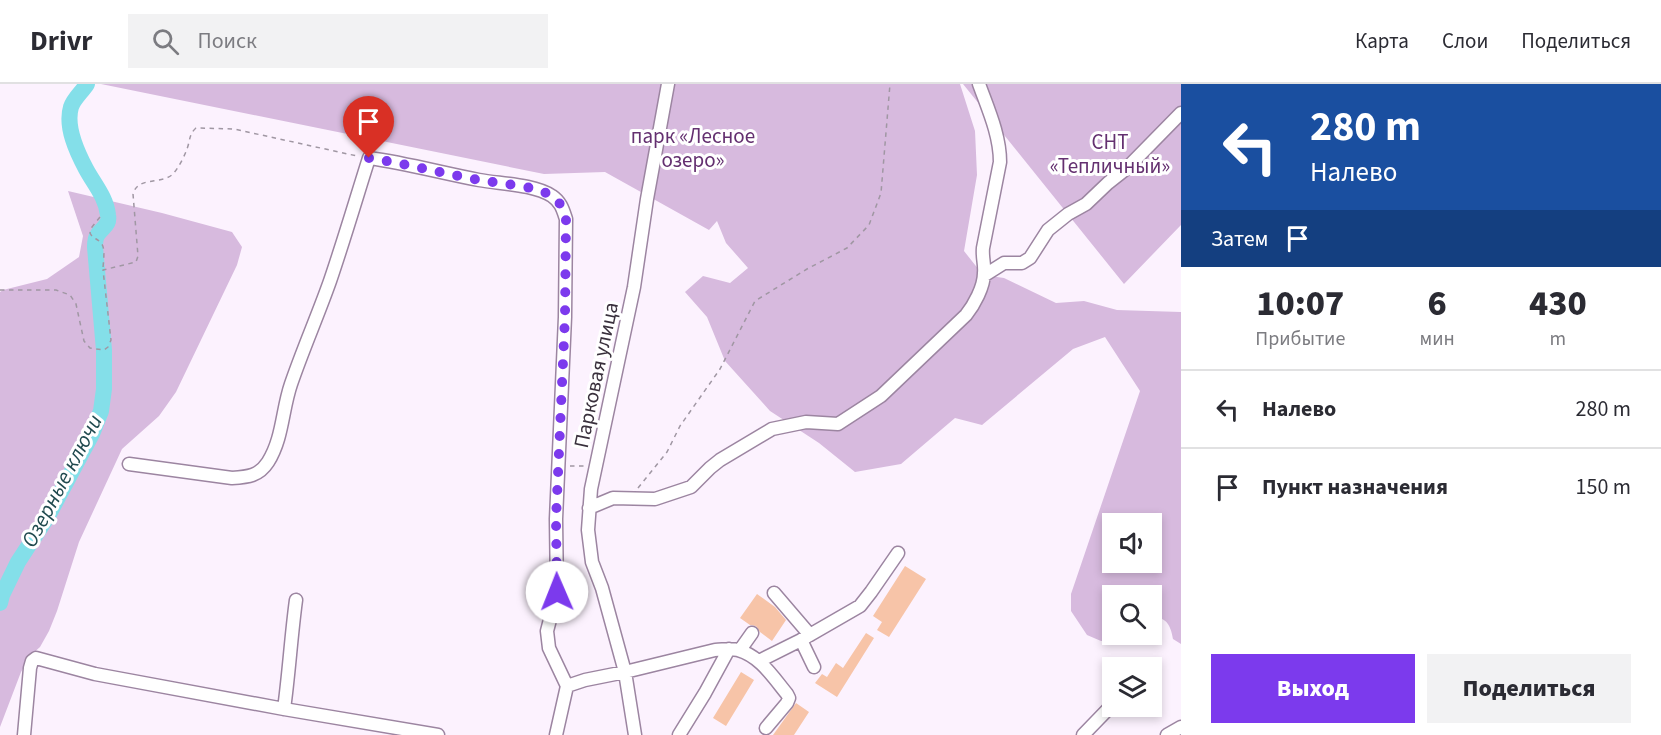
<!DOCTYPE html>
<html lang="ru">
<head>
<meta charset="utf-8">
<style>
	body { margin:0; font-family:"Source Sans 3",sans-serif; background:#f2f2f3; color:#2b2b33; height:100vh; display:flex; flex-direction:column; font-size:22px; white-space:nowrap }
	* { box-sizing:border-box; margin:0 }
	p { font-size:20px; color:#7c7c81 }
	.icon { flex:none; width:33px; height:33px; fill:none; stroke:currentColor; stroke-width:2; stroke-linecap:round; stroke-linejoin:round }
	.map { position:relative; flex:1; overflow:hidden }
	.drawer { display:flex; flex-direction:column; background:#fff; width:480px }
	.drawer>* { flex:none }
	.banner { background:#1a4fa0; color:#fff; overflow:hidden }
	.tools { position:absolute; left:1102px; top:429px; display:grid; gap:12px }
	.tools a { display:grid; place-items:center; width:60px; height:60px; border-radius:0px; background:#fff; box-shadow:0 3px 9px #0003; font-size:30px }
	.pin { position:absolute; display:grid; place-items:center; width:51px; height:51px; color:#fff; margin:-62px -26px; border-radius:50% 50% 50% 0; rotate:-45deg; box-shadow:0 0 6px #0007 }
	.pin .icon { rotate:45deg }
	.me { position:absolute; width:66px; margin:-33px; rotate:359deg; stroke-linejoin:round; filter:drop-shadow(0 0 4px #0008) }
	.turn { display:flex; align-items:center; gap:21px; height:126px; padding:0 30px; font-size:27px }
	.turn .icon { width:78px; height:78px; stroke-width:2.5 }
	.turn b { display:block; font-size:42px; line-height:51px }
	.then { display:flex; align-items:center; height:57px; padding:0 30px; background:#0003; gap:12px; font-size:22px }
	.eta { display:flex; justify-content:space-evenly; align-items:center; height:102px; text-align:center }
	.eta b { font-size:36px; font-weight:800; line-height:42px }
	.button { display:flex; gap:12px; margin-top:auto; padding:12px 30px }
	.button a { flex:1; height:69px; border-radius:0px; background:#7c3aed; color:#fff; font-size:24px; font-weight:800; line-height:69px; text-align:center }
	.button a+a { background:#f2f2f3; color:#2b2b33 }
	ul { padding:0; list-style:none }
	li { display:flex; align-items:center; gap:18px; height:78px; padding:0 30px; border-top:2px solid #e1e1e2 }
	li div { flex:1 }
	li b { display:block; font-size:22px }
	li em { font-style:normal }
	header { display:flex; align-items:center; gap:36px; box-sizing:border-box; height:84px; padding:0 30px; background:#fff; border-bottom:2px solid #e1e1e2 }
	header strong { font-size:28px }
	nav { display:flex; gap:33px; margin-inline-start:auto; font-size:21px }
	.search { width:420px; height:54px; background:#f2f2f3; display:flex; align-items:center; gap:15px; box-sizing:border-box; padding:0 21px; border-radius:0px; color:#7c7c81; font-size:22px }
	main { display:flex; flex:1; min-height:0 }
	.map>svg:first-child { display:block }
	.green { fill:#d7bade; fill-rule:evenodd }
	.lines { fill:none; stroke-linecap:round; stroke-linejoin:round }
	.river { stroke:#84dfe9; stroke-width:16 }
	.building { fill:#f7c4a8 }
	.minor-casing { stroke:#9c85a1; stroke-width:15 }
	.path { stroke:#a097a3; stroke-width:1.5; stroke-dasharray:4.5 4.5; stroke-linecap:butt }
	.minor { stroke:#fff; stroke-width:12 }
	.route { stroke:#7c3aed; stroke-width:10; stroke-dasharray:0 18 }
	.labels { text-anchor:middle; dominant-baseline:central; stroke-width:6; stroke-linejoin:round; paint-order:stroke }
	.park-label { font-size:21px; fill:#643070; stroke:#fff }
	.street-label { font-size:21px; fill:#39303c; stroke:#fff }
	.water-label { font-size:22px; font-style:italic; fill:#204a4f; stroke:#fff }
</style>
</head>
<body>
<header>
<strong>Drivr</strong>
<div class="search"><svg class="icon" aria-label="search" viewBox="0 0 24 24"><circle cx="10" cy="10" r="6"/><path d="M15 15l6 6"/></svg>Поиск</div>
<nav><a>Карта</a><a>Слои</a><a>Поделиться</a></nav>
</header>
<main>
<div class="map">
<svg width="1181" height="651" viewBox="0 0 1181 651">
	<rect width="100%" height="100%" fill="#fcf2fe"/>
	<!-- green -->
	<path class="green" d="M101,0H960L975,47L977,91L964,167L983,191L1004,194L1056,219L1084,217L1117,226L1181,228V560L1173,555C1171,543 1167,532 1152,534V512H1113V550L1123,551L1112,557H1101L1087,551L1071,527V510L1140,307L1105,253L1073,265L982,341L955,334L901,380L855,388L819,359L770,327L725,277L707,233L685,208L703,192L730,199L748,184L726,159L717,137L709,146L605,88L544,90ZM1113,440H1152V478H1113Z
		M963,0H1181V141L1124,200Z
		M68,107L162,129L232,148L242,163L237,181L176,308L159,332L122,365L79,458L57,527L49,547L40,563L30,572L21,588L0,643V208L3,206L47,195L79,173L83,152Z"/>
	<g class="lines">
		<!-- river -->
		<path class="river" d="M0,519L2,511L18,478L48,432L92,350L101,327L104,305V266L95,163C95,159 95,154 98,150C103,143 110,141 108,131C106,113 94,100 86,85C77,68 65,43 71,23C74,14 82,8 87,0"/>
	</g>
	<!-- building -->
	<path class="building" d="M905,482L926,495L889,553L877,546L882,538L873,532Z
		M757,510L775,523L786,536L772,557L760,548L756,542L750,541L740,534Z
		M866,549L874,554L837,613L815,599L822,590L827,593L836,579L843,584Z
		M741,588L754,596L726,642L713,634Z
		M796,619L809,628L794,651H773Z"/>
	<g class="lines">
		<!-- minor casing -->
		<g class="minor-casing">
			<path id="minor" d="M985,191L1004,179H1022L1030,174L1048,146L1068,130L1086,120L1108,99L1127,84L1181,29
				M129,380L232,394C248,393 259,392 268,378C283,354 282,326 291,300C303,265 318,231 330,197C344,156 356,115 369,74C406,79 442,89 479,96C501,100 533,100 552,112C561,118 563,126 566,135L565,233L556,435L557,509L547,547L549,564L567,602
				M589,424L613,414L655,415L691,403L710,384L720,376L772,345L806,338L838,340L881,312L966,231C974,221 984,203 984,189C985,181 982,173 983,164L1000,78C1000,51 988,25 979,0
				M774,509L810,551
				M801,556L814,583
				M740,566L752,549
				M759,577L801,556L860,522L871,508L898,469
				M284,625C289,589 291,553 296,516
				M24,651L30,584L32,577L36,574L95,590L284,625L438,651
				M556,651L567,602L585,596L625,588L715,566C722,566 731,564 738,566C760,572 773,593 787,610L789,614L787,619L766,644
				M635,651L625,588L602,504L592,478L588,446L591,405L634,203L647,115L668,0
				M679,651L705,609L729,565
				M1083,651L1113,620
				M1167,651L1181,643"/>
		</g>
		<!-- path -->
		<path class="path" d="M100,133L92,143L90,149C93,155 97,154 101,159C106,164 103,179 103,185
			M0,206H56L70,211L76,220L84,257L90,264L104,266L108,263L111,256L103,186L136,178L138,172L133,110C138,92 161,101 173,90C179,83 184,73 187,65C190,57 189,50 196,44L234,45L357,72
			M570,382H586
			M638,404L667,368L680,342L720,285L755,217L807,185L847,164L869,141L881,109L890,0"/>
		<!-- minor -->
		<use href="#minor" class="minor"/>
	</g>
	<g class="lines">
		<!-- route -->
		<path class="route" d="M369,74C406,80 442,89 479,96C501,100 533,101 552,112C561,118 563,126 566,135L565,233L556,435L557,508"/>
	</g>
	<g class="labels">
		<!-- park labels -->
		<g class="park-label">
			<text x="693" y="52">парк «Лесное<tspan x="693" dy="24">озеро»</tspan></text>
			<text x="1110" y="58">СНТ<tspan x="1110" dy="24">«Тепличный»</tspan></text>
		</g>
		<!-- street labels -->
		<g class="street-label">
			<text transform="translate(596 291) rotate(-78)">Парковая улица</text>
		</g>
		<!-- water labels -->
		<g class="water-label">
			<text transform="translate(62 397) rotate(-62)">Озерные ключи</text>
		</g>
	</g>
</svg>
<div class="tools">
<a><svg class="icon" aria-label="sound" viewBox="0 0 24 24"><path d="M4 9h4l5-4v14l-5-4H4zM17 9q2 3 0 6"/></svg></a>
<a><svg class="icon" aria-label="search" viewBox="0 0 24 24"><circle cx="10" cy="10" r="6"/><path d="M15 15l6 6"/></svg></a>
<a><svg class="icon" aria-label="layers" viewBox="0 0 24 24"><path d="M12 4l9 5-9 5-9-5zM3 14l9 5 9-5"/></svg></a>
</div>
<div class="pin" style="left:369px;top:74px;background:#d93025"><svg class="icon" aria-label="arrive" viewBox="0 0 24 24"><path d="M6 21V4h12l-3 4 3 4H6"/></svg></div>
<svg class="me" style="left:557px;top:508px" viewBox="-20 -20 40 40"><circle r="19" fill="#fff"/><path d="M0-13L10 11 0 6-10 11z" fill="#7c3aed"/></svg>
</div>
<section class="drawer">
<div class="banner">
<div class="turn"><svg class="icon" aria-label="left" viewBox="0 0 24 24"><path d="M17 20v-9H6M10 6l-5 5 5 5"/></svg><div><b>280 m</b>Налево</div></div>
<div class="then">Затем<svg class="icon" aria-label="arrive" viewBox="0 0 24 24"><path d="M6 21V4h12l-3 4 3 4H6"/></svg></div>
</div>
<div class="eta">
<div><b>10:07</b><p>Прибытие</p></div>
<div><b>6</b><p>мин</p></div>
<div><b>430</b><p>m</p></div>
</div>
<ul>
<li><svg class="icon" aria-label="left" viewBox="0 0 24 24"><path d="M17 20v-9H6M10 6l-5 5 5 5"/></svg><div><b>Налево</b></div><em>280 m</em></li>
<li><svg class="icon" aria-label="arrive" viewBox="0 0 24 24"><path d="M6 21V4h12l-3 4 3 4H6"/></svg><div><b>Пункт назначения</b></div><em>150 m</em></li>
</ul>
<div class="button"><a>Выход</a><a>Поделиться</a></div>
</section>
</main>
</body>
</html>
